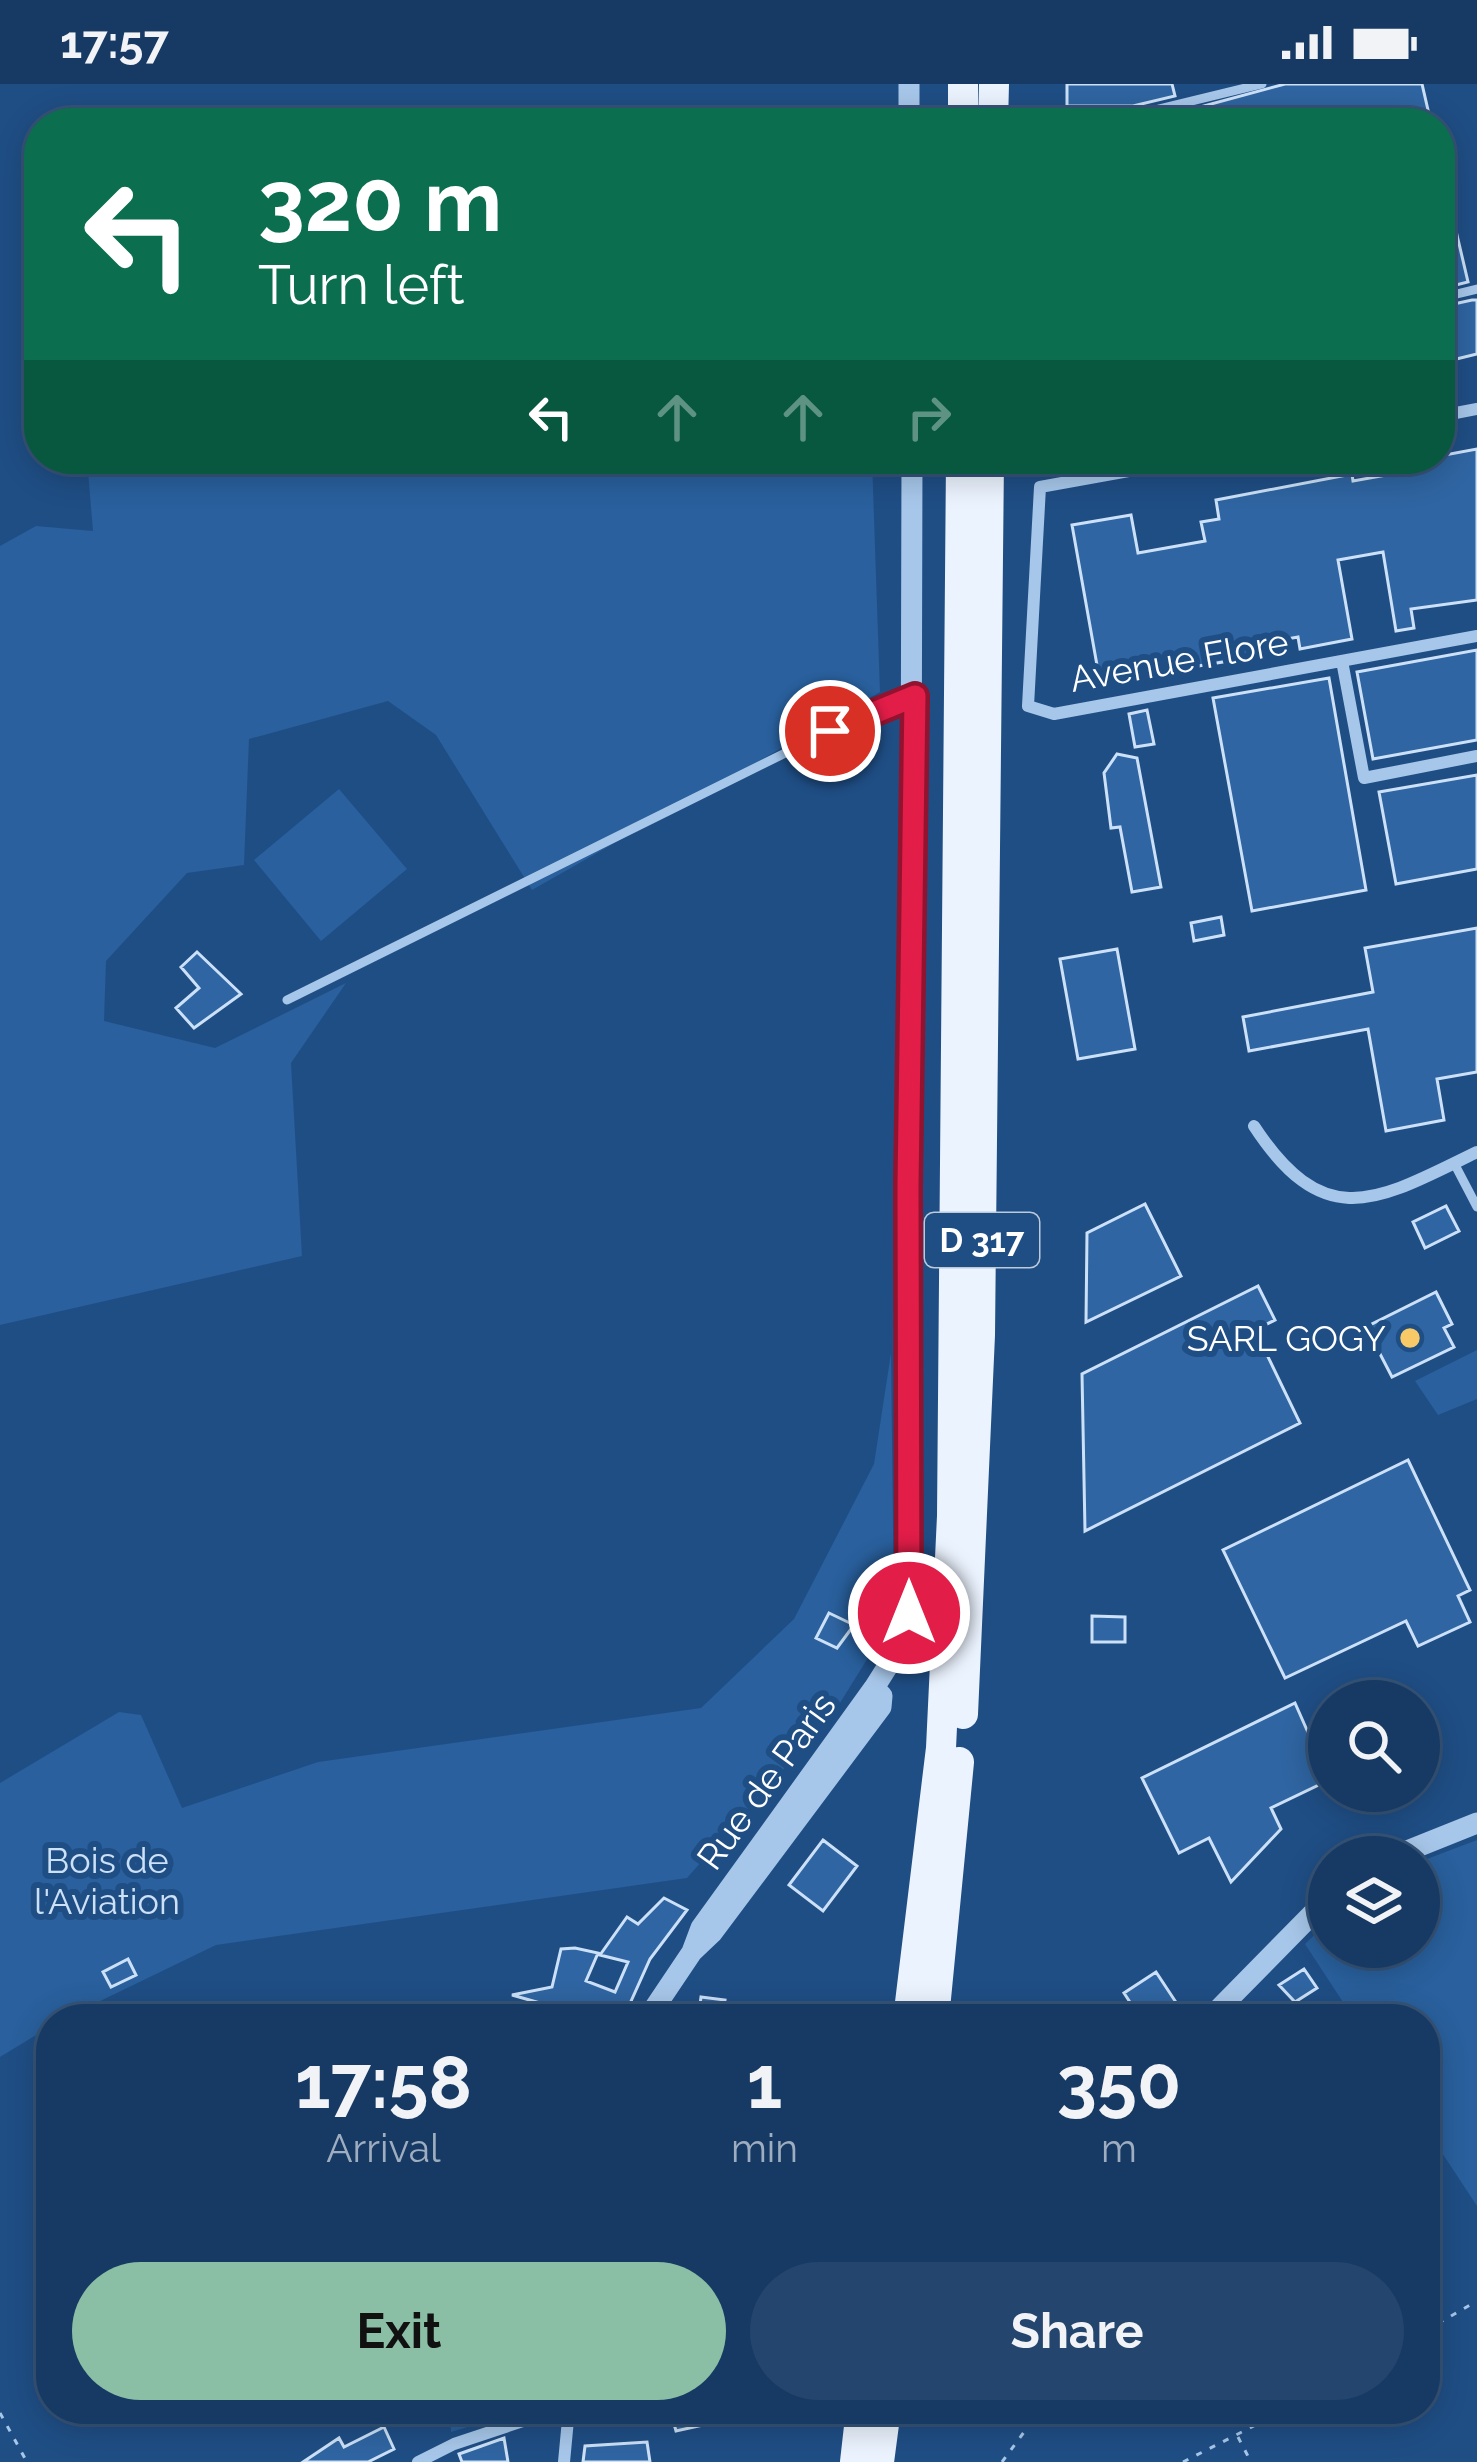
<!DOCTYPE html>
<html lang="en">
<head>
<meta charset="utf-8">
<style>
	body { margin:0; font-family:Raleway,sans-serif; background:#24456d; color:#f1f3f6; height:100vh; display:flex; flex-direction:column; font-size:45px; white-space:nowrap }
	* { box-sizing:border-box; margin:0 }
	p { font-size:39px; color:#9eadbf }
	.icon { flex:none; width:66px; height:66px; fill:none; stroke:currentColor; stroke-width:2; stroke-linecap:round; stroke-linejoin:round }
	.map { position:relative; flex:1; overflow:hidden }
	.side { position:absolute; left:36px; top:1920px; width:1404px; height:420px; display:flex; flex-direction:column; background:#173a64; border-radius:48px; box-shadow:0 6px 30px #0003,0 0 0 3px #365478 }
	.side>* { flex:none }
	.banner { position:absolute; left:24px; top:24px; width:1431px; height:366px; border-radius:48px; box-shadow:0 6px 30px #0003,0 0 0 3px #365478; background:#0b6e4f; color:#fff; overflow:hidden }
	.controls { position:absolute; left:1308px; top:1596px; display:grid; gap:24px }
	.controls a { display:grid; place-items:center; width:132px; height:132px; border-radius:50%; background:#173a64; box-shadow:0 6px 30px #0003,0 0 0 3px #365478; font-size:60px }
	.pin { position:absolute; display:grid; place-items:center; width:102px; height:102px; color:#fff; margin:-51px; border:6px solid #fff; border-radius:50%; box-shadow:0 3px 12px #0007 }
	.me { position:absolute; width:132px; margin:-66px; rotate:0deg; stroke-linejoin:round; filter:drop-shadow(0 0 9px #0008) }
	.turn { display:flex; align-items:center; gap:42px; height:252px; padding:0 36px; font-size:54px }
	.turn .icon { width:156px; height:156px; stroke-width:2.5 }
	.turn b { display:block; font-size:84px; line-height:102px }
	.lanes { display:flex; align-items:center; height:114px; padding:0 36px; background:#0003; justify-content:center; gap:60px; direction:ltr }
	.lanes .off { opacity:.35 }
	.eta { display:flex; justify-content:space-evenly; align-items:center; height:204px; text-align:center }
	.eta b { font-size:72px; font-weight:700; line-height:84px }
	.primary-button { display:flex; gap:24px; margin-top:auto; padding:24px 36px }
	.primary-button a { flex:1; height:138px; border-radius:72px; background:#8abfa5; color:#111; font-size:48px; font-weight:700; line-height:138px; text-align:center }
	.primary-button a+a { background:#24456d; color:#f1f3f6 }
	.status { display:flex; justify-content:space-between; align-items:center; height:84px; padding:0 60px; background:#173a64; direction:ltr }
	.status svg { height:33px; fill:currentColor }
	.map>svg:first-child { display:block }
	.green { fill:#29609d }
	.building { fill:#2f65a2; stroke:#cce1f7; stroke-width:3 }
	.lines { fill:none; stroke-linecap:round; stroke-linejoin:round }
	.path { stroke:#a7c7ea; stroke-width:3; stroke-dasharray:6 9; stroke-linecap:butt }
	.service { stroke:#a7c7ea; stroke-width:9 }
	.minor { stroke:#a7c7ea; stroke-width:12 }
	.tertiary { stroke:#a7c7ea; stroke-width:21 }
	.primary { stroke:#ebf3fe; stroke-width:30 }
	.route-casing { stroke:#92132f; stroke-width:30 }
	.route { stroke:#e11d48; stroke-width:21 }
	.poi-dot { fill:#f8ca67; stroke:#1f4e85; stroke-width:4.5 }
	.labels { text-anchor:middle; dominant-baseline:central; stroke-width:12; stroke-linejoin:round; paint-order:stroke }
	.shield { fill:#1f4e85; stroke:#bccada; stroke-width:3 }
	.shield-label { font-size:33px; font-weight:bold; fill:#fff }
	.street-label { font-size:36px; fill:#fff; stroke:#1f4e85 }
	.poi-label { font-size:36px; fill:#fff; stroke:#1f4e85; text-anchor:end }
	.park-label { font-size:36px; fill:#cce1f7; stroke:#1f4e85 }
</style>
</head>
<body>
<div class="status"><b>17:57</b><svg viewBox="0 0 49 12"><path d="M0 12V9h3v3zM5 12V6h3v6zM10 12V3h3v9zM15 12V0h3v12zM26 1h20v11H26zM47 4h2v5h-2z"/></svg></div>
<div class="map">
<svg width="1477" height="2378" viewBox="0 0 1477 2378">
	<rect width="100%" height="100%" fill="#1f4e85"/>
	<!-- green -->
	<path class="green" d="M87,375H872L880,608L532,806L436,651L388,617L249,655L244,781L187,789L106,877L104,937L215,964L346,899L291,979L302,1172L0,1241V462L36,442L93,447Z
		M339,705L407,785L321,857L254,776Z
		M1477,1266V1315L1438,1331L1415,1297Z
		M891,1269L894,1532L835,1627L687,1794L216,1861L63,1935H51V1942L0,1973V1699L119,1628L141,1631L182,1724L318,1678L701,1624L794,1535L874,1380Z
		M1477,1756V2122L1425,2043V1935H1354L1305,1860L1329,1837V1863H1419V1778Z
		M450,2325H526L451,2348Z"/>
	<!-- building -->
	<path class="building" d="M1067,0H1172L1175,12L1133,22H1067Z
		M1285,0H1422L1431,39H1141Z
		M1446,104L1468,198L1440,205V105Z
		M1472,216H1477V270L1440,279V223Z
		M1477,365V516L1411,525L1414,544L1396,547L1383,468L1338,476L1352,555L1300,565L1298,553L1264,559L1266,571L1100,598L1072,441L1131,431L1138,469L1205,457L1201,438L1219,435L1216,416L1352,390L1353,397L1392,390L1391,381Z
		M1477,566V656L1373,675L1357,588Z
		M1329,594L1366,806L1252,827L1213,614Z
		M1147,626L1154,660L1135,663L1129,630Z
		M1117,670L1137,674L1161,803L1132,808L1120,743L1111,744L1104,689Z
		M1477,691V785L1396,800L1379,708Z
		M1221,833L1224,851L1194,857L1191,839Z
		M1477,844V988L1437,995L1444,1036L1386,1047L1368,945L1249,967L1243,933L1373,908L1365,864Z
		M1117,865L1135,965L1078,975L1060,875Z
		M197,868L241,910L194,944L176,924L199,904L181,883Z
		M1145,1120L1181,1192L1086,1238L1087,1149Z
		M1446,1122L1459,1147L1425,1164L1413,1138Z
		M1258,1202L1275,1236L1255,1246L1300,1339L1085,1447L1082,1290Z
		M1436,1208L1452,1240L1444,1244L1454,1263L1392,1293L1366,1243Z
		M1408,1376L1470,1506L1458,1512L1470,1538L1418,1562L1406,1537L1285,1594L1223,1466Z
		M829,1529L854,1541L837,1564L816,1554Z
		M1092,1532L1125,1533V1558H1092Z
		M1295,1619L1329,1696L1271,1724L1281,1745L1231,1798L1209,1754L1179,1769L1142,1694Z
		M823,1756L857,1782L823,1827L789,1801Z
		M664,1814L687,1826L650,1875L623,1935H596L512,1911L552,1903L561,1865L575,1864L598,1869L586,1897L615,1908L628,1878L600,1871L627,1833L638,1840Z
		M128,1875L136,1891L111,1903L103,1888Z
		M1304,1885L1317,1904L1295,1918L1279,1901Z
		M1156,1888L1187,1935H1141L1124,1909Z
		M701,1913L725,1916L723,1935H698Z
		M458,2325H491L496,2335L481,2340Z
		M711,2325H728L730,2335L676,2347L672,2333Z
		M384,2343L394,2365L368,2378H303L339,2354L344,2363Z
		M504,2354L508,2378H462L459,2370Z
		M647,2358L650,2378H583L585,2362Z"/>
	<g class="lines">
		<!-- path -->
		<path class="path" d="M1425,2247L1477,2217
			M0,2329L27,2378
			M1238,2353L1251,2378
			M1002,2378L1041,2325
			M1183,2378L1287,2325"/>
		<!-- service -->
		<path class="service" d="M1101,39L1262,0
			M1440,214L1477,205
			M287,916L872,626L908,615
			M1454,1079L1477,1123"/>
		<!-- minor -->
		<path class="minor" d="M1440,332L1477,325
			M1195,375L1040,403L1028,622L1054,630L1477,552
			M1342,577L1364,694L1477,672
			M1254,1042C1326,1152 1380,1115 1477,1068
			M418,2378L454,2360L559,2325
			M564,2378L569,2325"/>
		<!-- tertiary -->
		<path class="tertiary" d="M909,0V39
			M874,1604L898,1566L909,1529L912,375
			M1392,1773L1477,1739
			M647,1935L692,1868L701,1844L874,1604L882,1612L881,1623L712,1849L692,1868
			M1209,1935L1329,1813"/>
		<!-- primary -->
		<path class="primary" d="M963,39V0
			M993,39L994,0
			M963,1630L980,1251L989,375
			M908,1935L941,1664L952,1432L961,375
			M934,1935L959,1678
			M855,2378L861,2325
			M879,2378L886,2325"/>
	</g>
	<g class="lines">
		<!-- route casing -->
		<g class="route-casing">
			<path id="route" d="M830,647L915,612L908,1102L909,1529"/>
		</g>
		<!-- route -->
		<use href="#route" class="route"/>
	</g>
	<!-- markers -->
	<circle class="poi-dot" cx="1410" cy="1254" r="12"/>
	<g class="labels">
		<!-- shield labels -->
		<rect class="shield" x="925" y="1129" width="114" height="54" rx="9"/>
		<g class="shield-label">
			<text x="982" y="1156">D 317</text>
		</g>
		<!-- street labels -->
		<g class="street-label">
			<text transform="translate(1179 576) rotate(-10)">Avenue Flore</text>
			<text transform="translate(766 1697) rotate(-54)">Rue de Paris</text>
		</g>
		<!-- poi labels -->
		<g class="poi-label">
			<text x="1386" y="1254">SARL GOGY</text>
		</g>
		<!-- park labels -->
		<g class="park-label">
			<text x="107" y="1776">Bois de<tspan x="107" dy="41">l'Aviation</tspan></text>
		</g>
	</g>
</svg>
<div class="controls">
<a><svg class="icon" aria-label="search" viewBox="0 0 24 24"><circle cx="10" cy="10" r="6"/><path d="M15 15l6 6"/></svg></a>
<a><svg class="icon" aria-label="layers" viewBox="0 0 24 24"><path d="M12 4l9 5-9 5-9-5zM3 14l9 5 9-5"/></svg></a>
</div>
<div class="pin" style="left:830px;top:647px;background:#d93025"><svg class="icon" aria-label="arrive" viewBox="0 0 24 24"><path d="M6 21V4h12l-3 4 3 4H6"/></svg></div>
<svg class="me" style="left:909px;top:1529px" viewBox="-20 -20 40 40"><circle r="17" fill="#e11d48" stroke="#fff" stroke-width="3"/><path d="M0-11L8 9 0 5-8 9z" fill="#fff"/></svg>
<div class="banner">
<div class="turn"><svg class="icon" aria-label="left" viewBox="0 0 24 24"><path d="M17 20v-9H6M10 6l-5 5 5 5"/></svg><div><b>320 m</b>Turn left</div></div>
<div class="lanes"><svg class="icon" aria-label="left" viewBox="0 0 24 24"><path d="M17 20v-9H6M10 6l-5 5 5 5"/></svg><svg class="icon off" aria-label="ahead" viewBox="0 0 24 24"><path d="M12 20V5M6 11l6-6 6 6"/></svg><svg class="icon off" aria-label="ahead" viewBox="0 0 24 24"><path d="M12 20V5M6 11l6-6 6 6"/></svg><svg class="icon off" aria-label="right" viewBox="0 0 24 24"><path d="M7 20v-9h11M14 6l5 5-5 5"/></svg></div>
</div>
<section class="side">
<div class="eta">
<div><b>17:58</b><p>Arrival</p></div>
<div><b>1</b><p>min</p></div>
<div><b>350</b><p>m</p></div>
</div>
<div class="primary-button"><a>Exit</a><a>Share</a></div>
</section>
</div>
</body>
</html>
